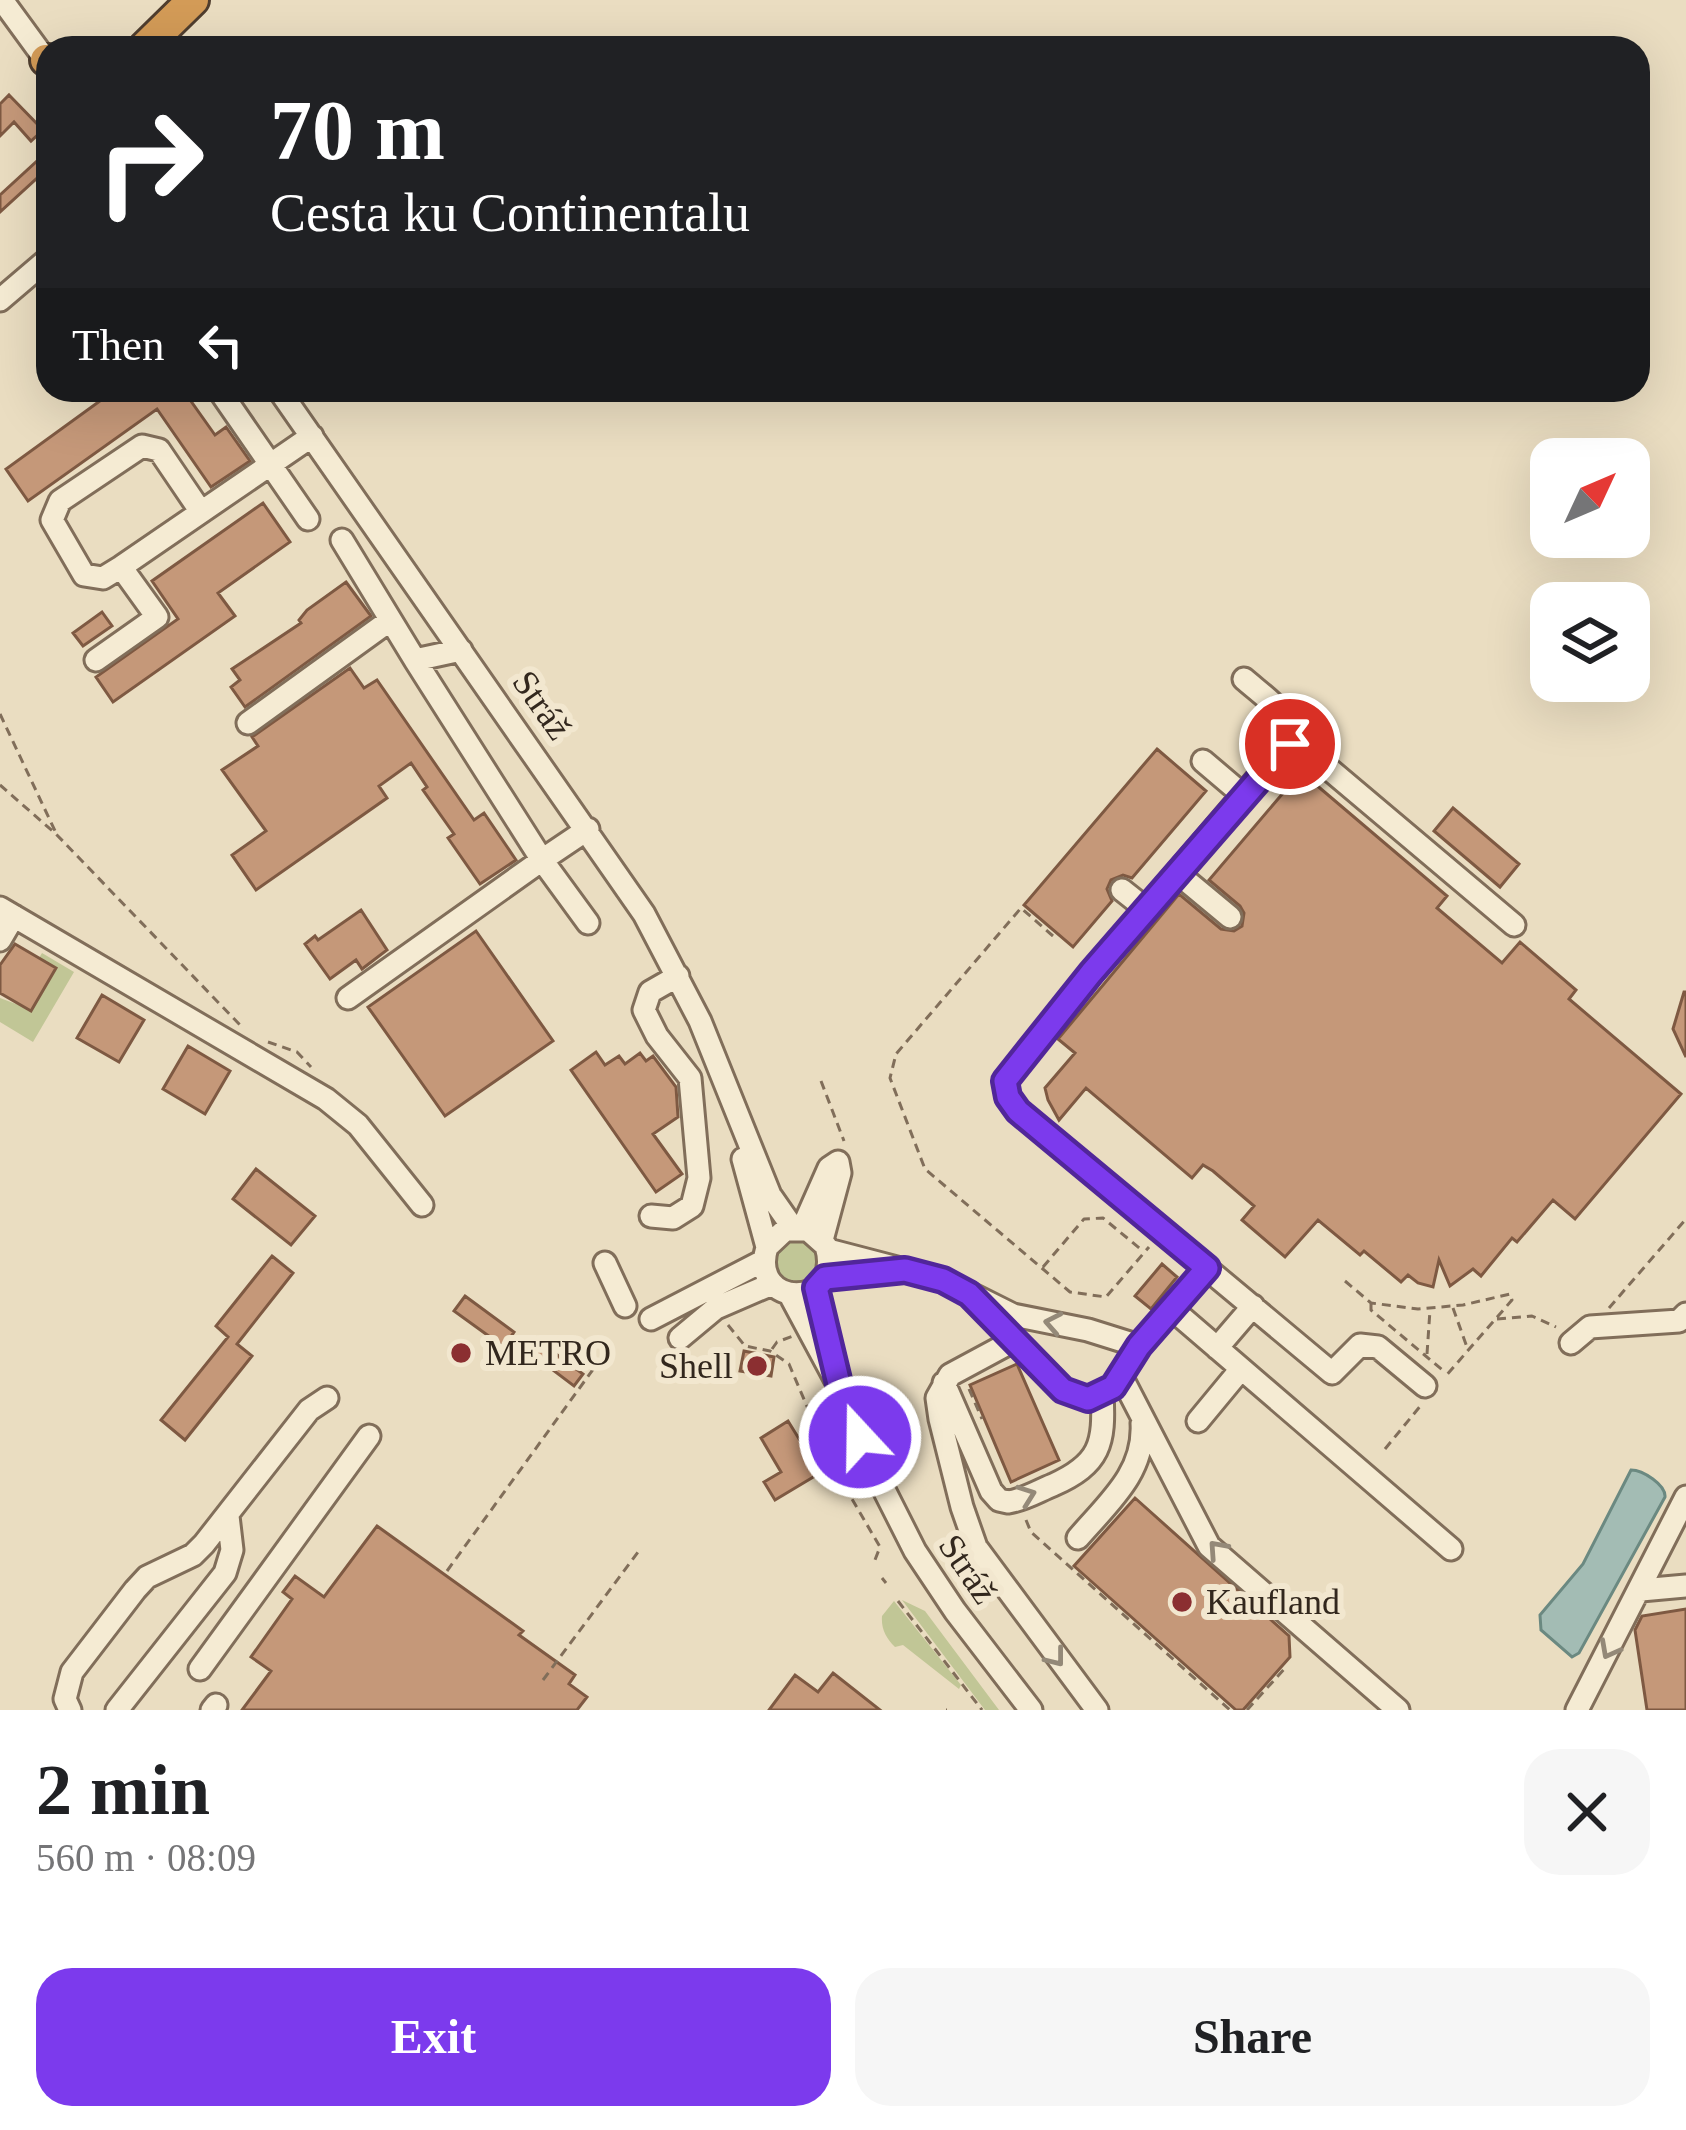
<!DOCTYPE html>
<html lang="en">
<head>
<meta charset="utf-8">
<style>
	body { margin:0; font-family:Georgia,serif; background:#f6f6f6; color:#202124; height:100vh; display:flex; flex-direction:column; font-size:45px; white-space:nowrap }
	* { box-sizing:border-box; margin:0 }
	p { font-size:39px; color:#757577 }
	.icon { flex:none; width:66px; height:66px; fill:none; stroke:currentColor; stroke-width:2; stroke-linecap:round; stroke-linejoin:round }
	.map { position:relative; height:1710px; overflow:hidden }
	.details { display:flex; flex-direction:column; background:#fff; flex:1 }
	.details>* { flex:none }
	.banner { position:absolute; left:36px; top:36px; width:1614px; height:366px; border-radius:36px; box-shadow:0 12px 48px #0002; background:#202124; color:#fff; overflow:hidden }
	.needle { width:78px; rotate:46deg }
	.tools { position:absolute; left:1530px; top:438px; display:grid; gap:24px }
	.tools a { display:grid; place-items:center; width:120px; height:120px; border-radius:24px; background:#fff; box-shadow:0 12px 48px #0002; font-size:60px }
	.pin { position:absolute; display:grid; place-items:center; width:102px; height:102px; color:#fff; margin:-51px; border:6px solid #fff; border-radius:50%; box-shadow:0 3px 12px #0007 }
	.me { position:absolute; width:132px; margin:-66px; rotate:339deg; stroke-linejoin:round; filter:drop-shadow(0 0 9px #0008) }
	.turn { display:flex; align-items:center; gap:42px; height:252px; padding:0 36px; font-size:54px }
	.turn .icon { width:156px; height:156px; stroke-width:2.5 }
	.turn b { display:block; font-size:84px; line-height:102px }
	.then { display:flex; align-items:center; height:114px; padding:0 36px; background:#0003; gap:24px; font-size:45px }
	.round { display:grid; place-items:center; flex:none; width:126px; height:126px; border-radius:36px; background:#f6f6f6 }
	.summary { display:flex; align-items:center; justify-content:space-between; height:204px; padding:0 36px }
	h1 { font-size:72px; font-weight:800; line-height:90px }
	.button { display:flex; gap:24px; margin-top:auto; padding:24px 36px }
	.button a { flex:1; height:138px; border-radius:36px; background:#7c3aed; color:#fff; font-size:48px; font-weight:800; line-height:138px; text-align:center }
	.button a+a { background:#f6f6f6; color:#202124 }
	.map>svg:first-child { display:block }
	.green { fill:#c1c696 }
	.water { fill:#a3bcb4; stroke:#6b8981; stroke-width:3 }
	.building { fill:#c59879; stroke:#7e5942; stroke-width:3 }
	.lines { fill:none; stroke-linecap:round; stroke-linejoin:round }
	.minor-casing { stroke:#816e5a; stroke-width:27 }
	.highway-casing { stroke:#4f3d2e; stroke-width:36 }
	.path { stroke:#816e5a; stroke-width:3; stroke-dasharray:9 6; stroke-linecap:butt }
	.minor { stroke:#f5ebd3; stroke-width:21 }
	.highway { stroke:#d39b57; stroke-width:30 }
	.oneway { stroke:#948978 }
	.route-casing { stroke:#51269a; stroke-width:30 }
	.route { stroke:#7c3aed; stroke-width:21 }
	.poi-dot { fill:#8b2f31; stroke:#f2e7cf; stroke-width:4.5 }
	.labels { text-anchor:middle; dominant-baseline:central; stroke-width:12; stroke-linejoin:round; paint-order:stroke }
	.street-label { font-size:36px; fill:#32271d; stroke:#f2e7cf }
	.poi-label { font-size:36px; fill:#32271d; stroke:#f2e7cf; text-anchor:start }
</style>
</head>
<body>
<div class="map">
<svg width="1686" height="1710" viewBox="0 0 1686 1710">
	<rect width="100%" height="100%" fill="#eaddc1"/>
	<!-- green -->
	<path class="green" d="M42,953L74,972L33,1042L0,1022V998L32,1010L56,968L39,958Z
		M773 1262a23 23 0 1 1 46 0a23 23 0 1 1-46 0Z
		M902,1600L925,1611L999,1710H985Z
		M894,1601L961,1685L959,1689L903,1645L895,1647C886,1638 881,1629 882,1616Z"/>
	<!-- water -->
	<path class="water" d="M1631,1470C1643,1470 1666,1485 1665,1497L1579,1653L1572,1657L1541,1630L1540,1615L1583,1564Z"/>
	<!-- building -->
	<path class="building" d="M9,95L43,130L31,141L14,122L0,136V104Z
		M48,151V168L0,212V195Z
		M115,390H183L215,435L226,427L250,461L211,487L157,409L28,501L6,469Z
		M263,503L290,542L218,593L235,616L113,702L96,677L178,619L152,581Z
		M346,582L371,616L245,707L231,687L240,680L232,669L301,623L299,620L307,610Z
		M102,612L112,626L83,646L73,633Z
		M350,668L364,688L377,680L474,820L484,813L516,860L480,884L448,838L454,834L423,790L427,787L411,763L379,786L387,798L256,890L232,855L266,831L222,770L258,746L252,737Z
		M1157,749L1206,791L1132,878L1123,875L1111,880L1107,889L1112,901L1073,947L1024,905Z
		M1301,772L1447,896L1437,908L1502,963L1520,942L1576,990L1569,999L1681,1094L1575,1219L1553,1200L1517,1242L1512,1238L1481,1276L1473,1269L1450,1286L1439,1260L1433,1287L1418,1283L1408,1275L1401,1282L1364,1251L1360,1255L1318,1220L1285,1257L1242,1220L1254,1206L1213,1171L1203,1165L1192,1178L1086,1088L1059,1120L1048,1100L1045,1088L1075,1053L1058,1039L1179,894L1221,929L1234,931L1242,926L1244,913L1240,906L1209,880Z
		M1453,808L1519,864L1500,887L1434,831Z
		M361,910L387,950L362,969L356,960L330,979L305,944L315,936L318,940Z
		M476,931L553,1041L445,1116L368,1007Z
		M15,944L56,968L31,1011L0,993V965Z
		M1684,992H1686V1057L1673,1029Z
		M102,995L144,1020L119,1062L77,1038Z
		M188,1046L230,1071L205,1114L163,1089Z
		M596,1052L605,1065L619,1056L625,1064L640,1053L646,1061L653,1056L676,1087L678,1117L653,1134L682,1174L656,1192L571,1070Z
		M256,1169L315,1216L291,1245L233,1199Z
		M272,1256L293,1273L237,1344L252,1356L185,1440L161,1420L228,1337L216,1326Z
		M1162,1264L1177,1277L1151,1309L1135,1296Z
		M465,1296L514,1332L504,1347L454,1311Z
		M537,1340L583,1374L574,1386L529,1352Z
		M744,1351L774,1357L771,1376L740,1371Z
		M1017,1364L1059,1460L1011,1482L970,1385Z
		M788,1421L809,1455L819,1449L830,1467L775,1500L764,1482L781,1472L761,1438Z
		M1135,1498L1289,1636L1290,1657L1243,1710H1236L1074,1566Z
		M377,1526L523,1631L519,1635L575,1675L569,1684L587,1697L577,1710H242L271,1671L251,1657L292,1599L283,1592L295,1576L324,1597Z
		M1686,1609V1710H1647L1635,1630L1642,1616Z
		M833,1673L880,1710H769L795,1675L818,1692Z"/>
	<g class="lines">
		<!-- minor casing -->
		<g class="minor-casing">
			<path id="minor" d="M2,0L48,63
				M0,300L48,259
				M219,390L308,519
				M279,390L644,914L700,1021L770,1195L793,1228
				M201,512L159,450L142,446L60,501L52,520L84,575L103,578L121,567L312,436
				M342,540L415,660
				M461,650L415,660L542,860L588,829
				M96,660L157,617L121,567
				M1244,679C1266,698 1290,713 1297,742
				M248,723L389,621
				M1203,761L1243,795
				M1177,873L1230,917
				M1122,890L1146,909
				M0,908L326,1099L358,1125L422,1205
				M0,940L14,916
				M348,998L542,860L588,923
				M743,1159L767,1247C748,1309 845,1310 826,1246L808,1230H785L767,1247
				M651,1216L673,1218L692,1206L699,1178L690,1078L657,1036L644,1010L650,992L678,976
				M802,1229L829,1168L838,1162L840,1173L822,1240
				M828,1250L943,1280L1013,1315L1088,1330L1139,1346
				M605,1263L625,1306
				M825,1278L887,1272
				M816,1288L833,1358
				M789,1293L840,1388L872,1466L915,1551L955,1611L1031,1710
				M969,1294L1063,1390L1088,1399L1113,1387L1139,1346L1207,1267
				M1172,1309L1451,1549
				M651,1319L763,1261
				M680,1338L716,1308L772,1284
				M1015,1340L950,1375L937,1398L940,1419L962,1507L976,1547L1097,1710
				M1571,1343L1590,1327L1679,1321L1686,1314
				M1217,1348L1253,1306
				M1121,1376L1209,1546L1398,1710
				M944,1383L991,1491L999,1500L1008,1502C1024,1500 1038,1491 1053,1485C1100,1464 1105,1444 1102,1394
				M1425,1386L1378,1347L1360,1345L1332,1373L1018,1111L1008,1098L1005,1081L1081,985L1279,753L1297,742L1514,925
				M1198,1421L1241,1369
				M1078,1538C1108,1503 1145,1473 1142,1423
				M1641,1590L1686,1586
				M200,1669L369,1436
				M70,1710L65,1699L72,1672L135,1590L147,1577L193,1555L204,1544L309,1410L327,1398
				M117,1710L225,1573L232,1550L228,1516
				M212,1710L216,1705
				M1577,1710L1686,1497"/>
		</g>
		<!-- highway casing -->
		<g class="highway-casing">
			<path id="highway" d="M144,48L193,0
				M46,60H48"/>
		</g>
		<!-- path -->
		<path class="path" d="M0,714L56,833
			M0,785L56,834L240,1025
			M1053,936L1021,908L896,1054L890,1078L925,1169L1070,1292L1106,1297L1149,1247
			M268,1042L297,1052L311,1067
			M821,1081L844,1141
			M1043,1267L1084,1219L1103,1218L1143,1251
			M1345,1281L1371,1303L1418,1309L1463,1305L1510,1294L1512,1300L1444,1378
			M1371,1303V1310L1446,1373
			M1453,1308L1468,1350
			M1609,1308L1686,1219
			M1497,1319L1532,1316L1556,1327
			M728,1325L745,1346L770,1351L789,1364L831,1463L880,1547L873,1565
			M772,1349L777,1342L793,1336
			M1427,1354L1430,1310
			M969,1389L982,1419
			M1385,1449L1422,1404
			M1026,1520L1031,1532L1230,1710
			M447,1571L610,1346
			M882,1578L886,1583
			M898,1601L982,1710
			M543,1680L638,1552
			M946,1710H947
			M1247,1710L1287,1666"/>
		<!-- minor -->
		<use href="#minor" class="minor"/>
		<!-- highway -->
		<use href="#highway" class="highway"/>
	</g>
	<!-- one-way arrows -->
	<defs><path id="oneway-chevron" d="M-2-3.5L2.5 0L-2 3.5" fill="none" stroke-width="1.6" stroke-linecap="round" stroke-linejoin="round" transform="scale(3)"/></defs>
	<g class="oneway">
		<use href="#oneway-chevron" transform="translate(1053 1323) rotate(-169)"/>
		<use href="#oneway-chevron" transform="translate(1027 1495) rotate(-20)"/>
		<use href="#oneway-chevron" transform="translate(1217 1549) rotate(-132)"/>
		<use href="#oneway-chevron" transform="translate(1609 1650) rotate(118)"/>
		<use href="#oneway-chevron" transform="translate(1056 1658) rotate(52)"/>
	</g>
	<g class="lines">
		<!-- route casing -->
		<g class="route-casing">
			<path id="route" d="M860,1437L840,1388L816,1288L825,1278L905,1270L943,1280L969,1294L1063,1390L1088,1399L1113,1387L1139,1346L1207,1268L1018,1111L1008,1097L1005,1081L1091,973L1290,744"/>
		</g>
		<!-- route -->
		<use href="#route" class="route"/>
	</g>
	<!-- markers -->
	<g class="poi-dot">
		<circle cx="461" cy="1353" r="12"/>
		<circle cx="757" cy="1366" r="12"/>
		<circle cx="1182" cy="1602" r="12"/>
	</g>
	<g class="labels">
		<!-- street labels -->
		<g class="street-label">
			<text transform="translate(542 705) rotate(55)">Stráž</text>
			<text transform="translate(968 1569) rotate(56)">Stráž</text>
		</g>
		<!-- poi labels -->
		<g class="poi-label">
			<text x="485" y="1353">METRO</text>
			<text x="733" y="1366" text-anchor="end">Shell</text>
			<text x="1206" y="1602">Kaufland</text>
		</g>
	</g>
</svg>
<div class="tools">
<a><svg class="needle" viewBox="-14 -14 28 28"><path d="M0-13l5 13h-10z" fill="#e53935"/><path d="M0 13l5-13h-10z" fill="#757577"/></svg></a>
<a><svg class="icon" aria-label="layers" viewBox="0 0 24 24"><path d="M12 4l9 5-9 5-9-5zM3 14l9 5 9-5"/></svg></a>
</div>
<div class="pin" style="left:1290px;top:744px;background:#d93025"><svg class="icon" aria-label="arrive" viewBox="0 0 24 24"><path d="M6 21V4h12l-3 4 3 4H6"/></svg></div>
<svg class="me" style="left:860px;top:1437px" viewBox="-20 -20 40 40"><circle r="17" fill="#7c3aed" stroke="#fff" stroke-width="3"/><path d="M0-11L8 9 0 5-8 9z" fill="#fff"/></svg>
<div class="banner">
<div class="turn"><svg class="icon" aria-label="right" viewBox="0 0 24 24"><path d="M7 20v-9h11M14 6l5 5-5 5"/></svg><div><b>70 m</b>Cesta ku Continentalu</div></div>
<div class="then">Then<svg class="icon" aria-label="left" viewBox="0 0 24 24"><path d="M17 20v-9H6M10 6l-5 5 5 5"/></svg></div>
</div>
</div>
<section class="details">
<div class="summary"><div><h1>2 min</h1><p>560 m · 08:09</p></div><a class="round"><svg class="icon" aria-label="close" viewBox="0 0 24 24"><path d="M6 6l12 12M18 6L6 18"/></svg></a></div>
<div class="button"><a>Exit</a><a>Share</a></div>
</section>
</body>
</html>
